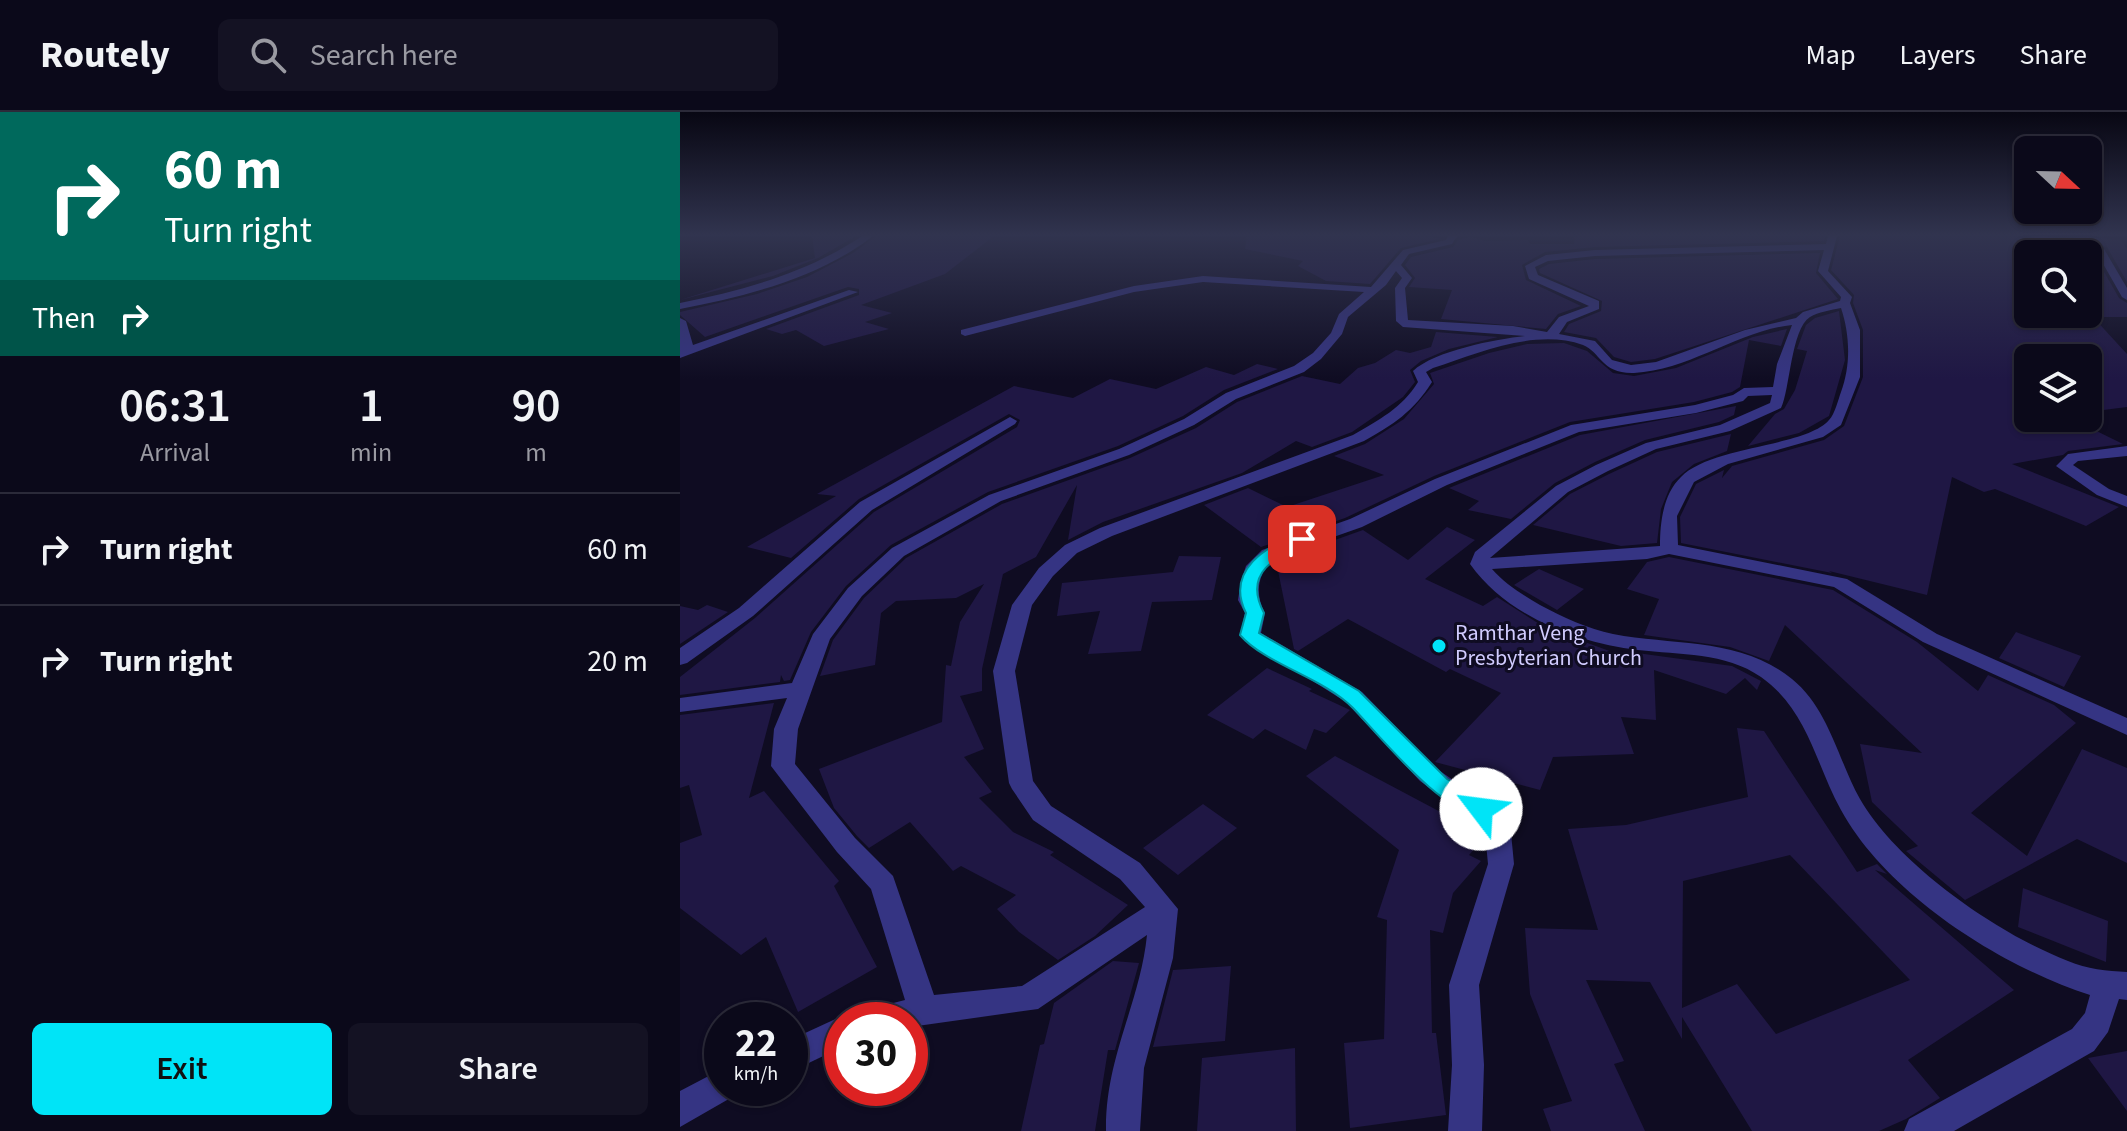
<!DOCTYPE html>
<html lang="en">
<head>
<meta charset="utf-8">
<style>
	body { margin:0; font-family:"Source Sans 3",sans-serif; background:#141223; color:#f1f3f6; height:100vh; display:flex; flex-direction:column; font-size:30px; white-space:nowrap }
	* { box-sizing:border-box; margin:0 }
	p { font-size:26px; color:#9a9aa2 }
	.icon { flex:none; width:44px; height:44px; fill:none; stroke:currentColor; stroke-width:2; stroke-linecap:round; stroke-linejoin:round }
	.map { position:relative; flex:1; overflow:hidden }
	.details { display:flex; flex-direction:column; background:#0b091a; width:680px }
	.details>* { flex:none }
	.top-card { background:#00695c; color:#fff; overflow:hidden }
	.needle { width:52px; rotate:112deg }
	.controls { position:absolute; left:1334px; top:24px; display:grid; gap:16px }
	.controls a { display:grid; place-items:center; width:88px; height:88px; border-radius:12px; background:#0b091a; box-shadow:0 2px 6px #0004,0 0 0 2px #2b2a39; font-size:40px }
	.speed { position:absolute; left:24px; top:890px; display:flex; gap:16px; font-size:40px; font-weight:700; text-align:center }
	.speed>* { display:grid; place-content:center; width:104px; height:104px; border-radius:50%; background:#0b091a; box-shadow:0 2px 6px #0004,0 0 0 2px #2b2a39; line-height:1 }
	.speed small { font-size:20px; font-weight:400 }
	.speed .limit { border:12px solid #d22; background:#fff; color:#111 }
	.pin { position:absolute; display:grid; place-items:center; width:68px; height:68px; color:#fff; margin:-34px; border-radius:16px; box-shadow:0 4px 12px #0006 }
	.me { position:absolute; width:88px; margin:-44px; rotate:300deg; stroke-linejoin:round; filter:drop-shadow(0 0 6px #0008) }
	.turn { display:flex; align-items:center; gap:28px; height:168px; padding:0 32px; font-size:36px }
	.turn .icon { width:104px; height:104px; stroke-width:2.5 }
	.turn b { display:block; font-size:56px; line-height:68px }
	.then { display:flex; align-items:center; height:76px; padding:0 32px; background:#0003; gap:16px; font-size:30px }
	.eta { display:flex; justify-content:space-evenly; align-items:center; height:136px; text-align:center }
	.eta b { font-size:48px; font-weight:600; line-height:56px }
	.action { display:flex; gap:16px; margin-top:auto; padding:16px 32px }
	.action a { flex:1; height:92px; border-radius:12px; background:#00e4f7; color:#111; font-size:32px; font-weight:600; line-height:92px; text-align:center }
	.action a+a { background:#141223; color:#f1f3f6 }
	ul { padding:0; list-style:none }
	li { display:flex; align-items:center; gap:24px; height:112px; padding:0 32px; border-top:2px solid #2b2a39 }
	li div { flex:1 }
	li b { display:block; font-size:30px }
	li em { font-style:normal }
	header { display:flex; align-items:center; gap:48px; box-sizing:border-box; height:112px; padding:0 40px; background:#0b091a; border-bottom:2px solid #2b2a39 }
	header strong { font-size:38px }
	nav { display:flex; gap:44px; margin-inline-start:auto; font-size:28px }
	.search { width:560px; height:72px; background:#141223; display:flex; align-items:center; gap:20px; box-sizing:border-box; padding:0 28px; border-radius:12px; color:#9a9aa2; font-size:30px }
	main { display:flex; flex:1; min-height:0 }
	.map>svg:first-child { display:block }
	.building { fill:#1f1744; fill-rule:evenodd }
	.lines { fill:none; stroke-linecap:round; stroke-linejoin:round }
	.street { fill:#353483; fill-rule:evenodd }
	.route { fill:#00e4f7; stroke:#0094a1; stroke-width:2 }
	.poi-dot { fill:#00e4f7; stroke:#0f0c22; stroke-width:3 }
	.labels { text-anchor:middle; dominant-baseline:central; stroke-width:6; stroke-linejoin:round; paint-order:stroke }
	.poi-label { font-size:22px; fill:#d1ccff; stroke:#0f0c22; text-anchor:start }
</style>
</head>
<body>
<header>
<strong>Routely</strong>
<div class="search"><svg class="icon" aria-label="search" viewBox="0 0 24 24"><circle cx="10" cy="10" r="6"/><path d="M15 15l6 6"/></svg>Search here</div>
<nav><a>Map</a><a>Layers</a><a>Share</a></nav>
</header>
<main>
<section class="details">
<div class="top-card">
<div class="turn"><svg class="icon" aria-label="right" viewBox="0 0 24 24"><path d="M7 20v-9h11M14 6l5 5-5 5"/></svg><div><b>60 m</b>Turn right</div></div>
<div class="then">Then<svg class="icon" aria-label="right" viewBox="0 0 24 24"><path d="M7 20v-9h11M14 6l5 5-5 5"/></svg></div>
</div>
<div class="eta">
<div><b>06:31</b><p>Arrival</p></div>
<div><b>1</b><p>min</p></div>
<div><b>90</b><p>m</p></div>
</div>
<ul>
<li><svg class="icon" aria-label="right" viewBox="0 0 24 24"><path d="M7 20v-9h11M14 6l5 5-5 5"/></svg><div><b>Turn right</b></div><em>60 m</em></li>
<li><svg class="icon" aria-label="right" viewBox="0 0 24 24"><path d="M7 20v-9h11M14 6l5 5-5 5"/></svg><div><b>Turn right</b></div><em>20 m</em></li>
</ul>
<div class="action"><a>Exit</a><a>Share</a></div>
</section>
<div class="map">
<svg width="1447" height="1019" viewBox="0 0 1447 1019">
	<rect width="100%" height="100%" fill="#0f0c22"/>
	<!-- building -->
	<path class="building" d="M132,124H176L138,146L93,164L0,188L135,146Z
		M196,124H314L265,162L181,193L212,201L185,210L209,217L144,234L116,218L102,222L86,217L179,183V177L168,175L25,225L0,203V200L77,182L127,165L173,141Z
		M567,124H748L759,127L721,136L690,172L646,169L618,154L623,149L565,137Z
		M895,124H1145L1144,129L915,135L865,140L842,153L846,168L901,194L878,202L866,217L761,207L772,178L729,175L735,166L725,153L731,145L773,135L778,128L790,125L805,129L848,128L850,132H894Z
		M1160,124H1335L1386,142H1348V202H1408V142L1398,139L1415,144L1439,186L1447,191V205H1413L1447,242V295L1408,300V246H1348V306H1390L1443,332L1388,339L1383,343L1332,352L1439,395L1406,414L1315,377L1304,380L1272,365L1247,483L1149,459L1152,461L1001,431L1000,405L1016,372L1044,358L1042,366L1052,354L1144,328L1164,314L1183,265V218L1173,191L1174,183L1151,158Z
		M1391,124L1441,128L1447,137V170L1427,135Z
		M1140,141L1136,161L1158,187L975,247L951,250L934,245L916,226L884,220L889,212L921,199L922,189L860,161L859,157L869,152L915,147Z
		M1159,199L1165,248L1149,304L1119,321L1068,334L1095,302L1104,297L1115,278L1127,239L1117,237L1126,213L1135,206Z
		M1107,217L1101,234L1069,228L1060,275L1052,280L1014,290L890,310L754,364L665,406L581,435L524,393L568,376L607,395L704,363L654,344L685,332L724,307L754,272L750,261L809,241L847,232L884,231L907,239L933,261L954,264L996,256L1073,225Z
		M756,220L818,225L769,237L741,249L730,258L735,270L723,285L672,320L632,335L616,329L562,361L423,410L388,428L397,373L356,445L323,462L302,557V579L280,584L304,637L284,645L312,680L299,686L333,720L374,740L370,743L448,793L415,824L378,848L339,820L317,797L336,783L281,754L273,759L230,710L189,736L177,724L154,696L139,657L262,610L266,553L271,554L280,510L304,472L276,486L216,489L201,501L195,553L140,564L153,528L184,486L226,446L322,392L450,346L516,316L557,290L622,264L660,272L678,256L695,251L716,238L730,241L751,235Z
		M577,252L598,257L544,278L503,304L438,334L308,380L211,433L166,474L131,520L110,568L104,569L101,563L100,570L0,583V565L75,506L194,400L337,315L340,308L329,302L179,387L111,446L67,435L156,384L137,382L334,274L393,286L430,267L476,277L526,255L554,263Z
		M1056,294L1054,303L1039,310L965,328L915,350L875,371L831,407L788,398L799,389L769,376L900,323Z
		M1051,322L1047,339L1014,352L992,370L981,397L977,431L941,434L853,413L890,382L929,362L977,340Z
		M767,415L795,428L745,467L803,494L817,485L864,515L954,548L957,541L1052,554L1081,569L1077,578L1065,566L1046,582L974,558L976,608L941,605L954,642L873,645L860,678L755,650L821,581L770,557L766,560L668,507L618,539L614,537L596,449L683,418L728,448Z
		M499,444L541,445L532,488L472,490L461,539L408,542L420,499L377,504L382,471L493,460Z
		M989,445L1153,478L1237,530L1298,579L1308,563L1374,593L1396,611L1291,701L1347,744L1402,637L1447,656V751L1397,727L1285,788L1226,739L1238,734L1192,690L1180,632L1242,641L1105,513L1089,549L1050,535L964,523L979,487L947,477L967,450Z
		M859,457L904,477L877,498L834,473Z
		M27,493L48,500L0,532V494L18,498Z
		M1336,520L1401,544L1384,575L1319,546Z
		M587,556L632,577L629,579L670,598L646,621L634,617L626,638L585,617L573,627L527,603Z
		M94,591L69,686L84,679L159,769L154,774L197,855L118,900L86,825L61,843L0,796V731L22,723L9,673L0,676V603Z
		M1057,616L1084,619L1177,760L1197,752L1207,762L1195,758L1334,878L1228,948L1260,986L1226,1007L1199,1019H1072L1002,905V927L970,870L906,868L944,949L934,952L965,1019H871L863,997L892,989L850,882L845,816L918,818L888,717L946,713L1068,685ZM1110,743L1230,868L1096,922L1057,872L1002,896L1003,769Z
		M655,644L802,722L803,727L789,743L801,749L773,781L763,821L750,818L752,921H756L766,1003L670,1016L664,931L704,927L707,808L697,805L719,738L626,664Z
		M523,692L557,716L498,763L463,736Z
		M1343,776L1428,809L1426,850L1338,815Z
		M433,849L459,851L435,938H428L415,1019H341L360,933L364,932L374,891Z
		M551,854L545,929L473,935L493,858Z
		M615,936L616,1019H517L522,946Z
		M1447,939V999L1408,946Z"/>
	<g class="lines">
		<!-- street -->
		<path class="street" d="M182,124H193C139,166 67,184 0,197V191C64,178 127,161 182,124Z
			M768,124H777L772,132L729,142L721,153L732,166L725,176L728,208L833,214L867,220L879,205L909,194L849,167L845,154L866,143L915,138L1146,132L1148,124H1157L1148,159L1172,185L1170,191L1180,218V265L1161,313L1143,325L1048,352L1014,370L997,404L998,433L1167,467L1257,522L1447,606V623L1243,530L1154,475L989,442L967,447L812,457C825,472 843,483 860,493C883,505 908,517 933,522C996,534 1060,525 1112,567C1149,597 1158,648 1180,687C1218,753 1318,822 1388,849C1407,857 1427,859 1447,860V888L1439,887L1428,920L1414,939L1274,1019H1224L1229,1007L1392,917L1405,901L1410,883C1320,854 1207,782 1161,698C1135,651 1128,598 1081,565C1045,540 1000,543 958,538C897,531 827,504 790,452L795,440L876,374L916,353L966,331L1040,313L1090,291L1092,283L1068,284L1063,289L1016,301L899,320L767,373L682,415L594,446C578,461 574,481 585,501L581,521L682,580L757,657L814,696L831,721L834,752L799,873L804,953L802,1019H768L772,953L769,873L808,752L805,721L796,709L740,669L666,590L560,523L565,501L558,488L561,469L566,454L582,438L670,407L755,367L891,313L1015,293L1053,283L1064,276L1093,275L1097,252L1112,213C1057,219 1011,258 954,261C921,262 921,240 903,233C855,216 799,241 753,256L746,260L752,270C734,299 713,313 684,329L432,424L397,441L373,464L352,493L335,559L353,669L371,694L460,751L498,797L493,846L464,956L460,1019H426C425,945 460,892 467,823L358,897L230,915V908H181L186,898L225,888L191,777L157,740L91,654L94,617L107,586L0,600V586L112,571L133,522L168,476L212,436L309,383L439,337L504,307L546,281L614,254L633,241L651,221L659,202L684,180L523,170L454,180L285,224L281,222V218L454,174L523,164L691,175L723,138L766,128ZM1144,138L1138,159L1161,185L1160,189L1123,200L1116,206L1065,218L976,250L951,253L932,248L915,229L879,222L887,210L919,197V189L858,163L855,155L868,149L915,144ZM716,159L722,166L715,176L716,209L723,215L845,224C816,227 754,239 733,259L738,270C722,296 699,308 673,323L420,416L385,433L359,456L332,493L313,559L329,671L332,677L353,708L440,767L465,795L342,874L254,883L213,764L175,726L115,652L118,617L150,527L182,484L224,444L321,389L449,343L514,313L556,287L624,260L641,247L662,222L668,205L706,173ZM1161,196C1170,223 1171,253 1161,280C1158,288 1155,302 1149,308C1126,335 1030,334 1001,365C983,382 980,411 980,434L810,446L888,380L928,359L976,337L1050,319L1101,296C1110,278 1111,217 1130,205C1138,200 1151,198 1161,196Z
			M1348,124H1366L1424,137L1447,176V188L1442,185L1417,141Z
			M169,178L178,180L0,246V206L6,209L13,233Z
			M330,305L337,309L335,312L192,398L73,504L7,551L0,553V536L59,496L180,390Z
			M1447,334V344L1398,349L1393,353L1429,377L1447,384V395L1417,383L1376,354L1388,342Z
			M162,904L172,908H162V935L110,960V928Z
			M42,957V976H57L54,984L0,1015V979Z"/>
	</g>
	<!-- sky -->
	<linearGradient id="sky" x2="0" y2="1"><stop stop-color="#080713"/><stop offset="0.46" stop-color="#31344f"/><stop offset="1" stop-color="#31344f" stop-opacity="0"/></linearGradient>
	<rect width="1447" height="267" fill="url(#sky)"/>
	<!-- route -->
	<path class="route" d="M622,423L630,427L628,431C596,445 562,460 584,501L579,521L679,579L767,667L809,691L813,697L809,703C772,714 698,622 673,596C644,566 585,552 560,523L566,501C545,459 586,432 622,423Z"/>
	<!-- markers -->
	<circle class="poi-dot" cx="759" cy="534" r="8"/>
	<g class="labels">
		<!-- poi labels -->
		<g class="poi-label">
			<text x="775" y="521">Ramthar Veng<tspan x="775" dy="25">Presbyterian Church</tspan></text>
		</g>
	</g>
</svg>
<div class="controls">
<a><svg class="needle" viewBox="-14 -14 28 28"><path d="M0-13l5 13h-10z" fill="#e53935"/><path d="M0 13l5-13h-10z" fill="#9a9aa2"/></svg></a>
<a><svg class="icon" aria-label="search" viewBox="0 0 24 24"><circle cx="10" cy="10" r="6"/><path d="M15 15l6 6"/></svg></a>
<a><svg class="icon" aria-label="layers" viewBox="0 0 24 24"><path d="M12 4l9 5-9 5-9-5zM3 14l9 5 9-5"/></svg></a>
</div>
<div class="speed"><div>22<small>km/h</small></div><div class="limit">30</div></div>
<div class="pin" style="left:622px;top:427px;background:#d93025"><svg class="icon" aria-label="arrive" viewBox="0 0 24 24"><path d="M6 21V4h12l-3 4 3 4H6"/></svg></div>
<svg class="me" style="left:801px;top:697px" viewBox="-20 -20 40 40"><circle r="19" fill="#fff"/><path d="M0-13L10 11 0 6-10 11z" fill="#00e4f7"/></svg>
</div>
</main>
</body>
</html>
